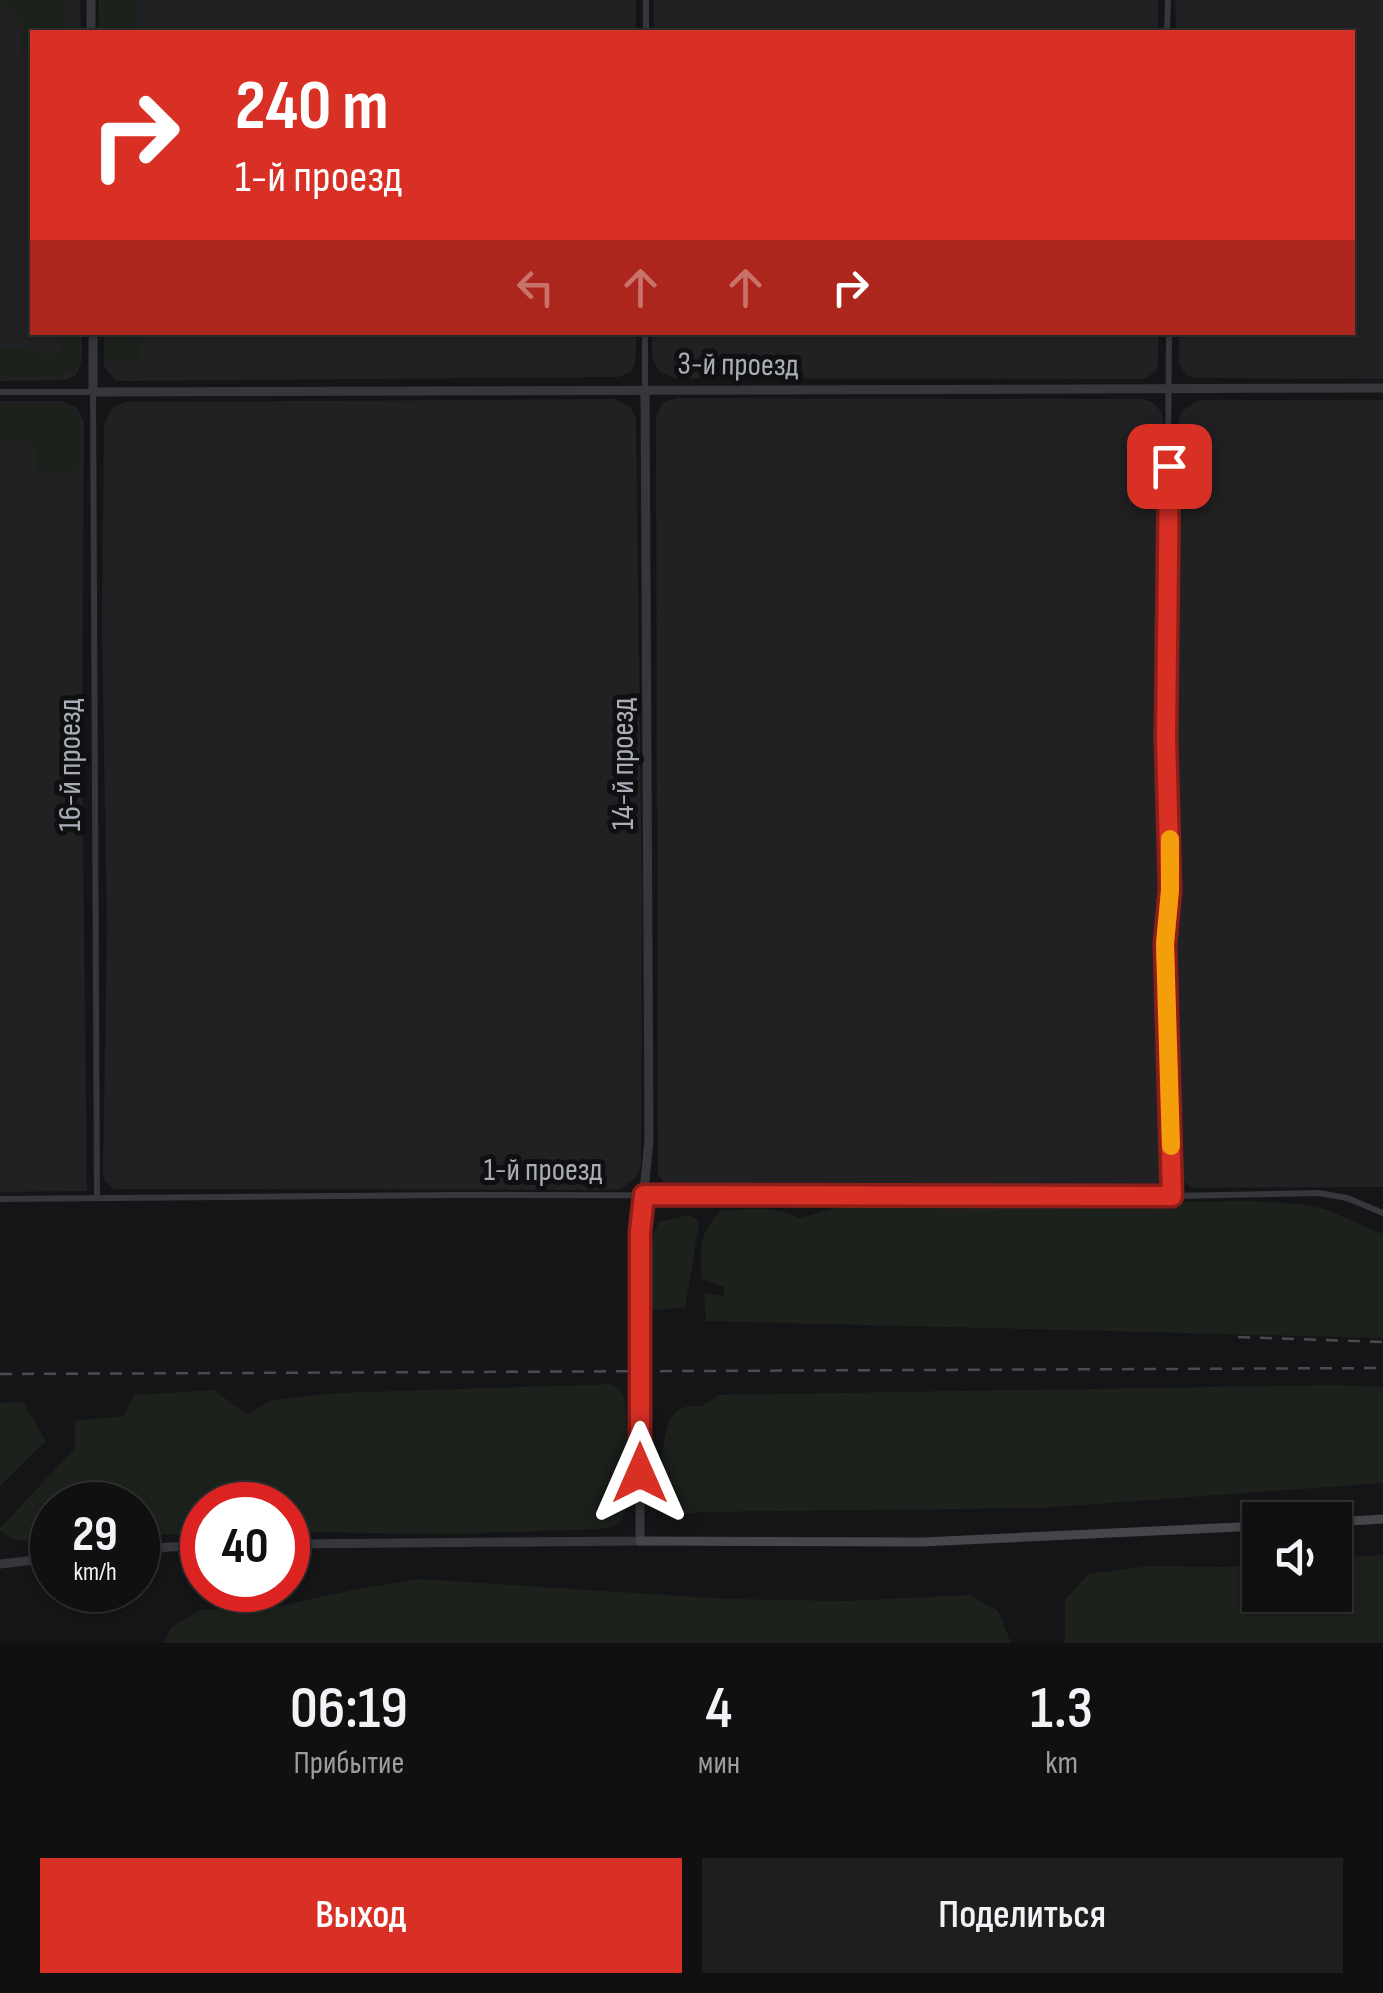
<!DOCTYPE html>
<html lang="ru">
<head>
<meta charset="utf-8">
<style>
	body { margin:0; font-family:"Sofia Sans Condensed",sans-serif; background:#1e1e1f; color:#f1f3f6; height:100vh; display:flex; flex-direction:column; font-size:38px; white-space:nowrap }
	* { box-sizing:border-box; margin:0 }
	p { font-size:32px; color:#9c9d9f }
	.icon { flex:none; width:55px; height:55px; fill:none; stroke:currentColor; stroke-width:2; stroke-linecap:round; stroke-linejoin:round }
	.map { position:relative; height:1643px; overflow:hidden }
	.sheet { display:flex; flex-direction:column; background:#101011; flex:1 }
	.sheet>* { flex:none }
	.hud { position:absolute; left:30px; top:30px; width:1325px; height:305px; border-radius:0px; box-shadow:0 2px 8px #0004,0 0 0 2px #303031; background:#d93025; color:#fff; overflow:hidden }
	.buttons { position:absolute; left:1242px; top:1502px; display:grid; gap:20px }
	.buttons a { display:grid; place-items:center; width:110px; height:110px; border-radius:0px; background:#101011; box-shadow:0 2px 8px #0004,0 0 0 2px #303031; font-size:50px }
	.speed { position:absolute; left:30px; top:1482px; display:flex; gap:20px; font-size:50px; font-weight:700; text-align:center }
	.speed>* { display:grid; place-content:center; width:130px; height:130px; border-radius:50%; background:#101011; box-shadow:0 2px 8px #0004,0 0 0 2px #303031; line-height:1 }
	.speed small { font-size:25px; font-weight:400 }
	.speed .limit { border:15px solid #d22; background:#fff; color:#111 }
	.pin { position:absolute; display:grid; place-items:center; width:85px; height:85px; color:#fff; margin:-42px; border-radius:20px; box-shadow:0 5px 15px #0006 }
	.me { position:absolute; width:110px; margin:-55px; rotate:0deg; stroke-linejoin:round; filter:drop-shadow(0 0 8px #0008) }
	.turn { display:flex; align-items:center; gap:35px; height:210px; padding:0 40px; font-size:45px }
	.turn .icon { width:130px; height:130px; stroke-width:2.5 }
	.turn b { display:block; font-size:70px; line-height:85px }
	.lanes { display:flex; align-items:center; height:95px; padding:0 40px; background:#0003; justify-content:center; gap:50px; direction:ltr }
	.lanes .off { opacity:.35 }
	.eta { display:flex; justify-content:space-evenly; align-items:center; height:170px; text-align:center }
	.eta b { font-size:60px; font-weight:600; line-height:70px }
	.action { display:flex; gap:20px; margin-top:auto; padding:20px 40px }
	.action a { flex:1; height:115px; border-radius:0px; background:#d93025; color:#fff; font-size:40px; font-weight:600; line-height:115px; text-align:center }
	.action a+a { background:#1e1e1f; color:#f1f3f6 }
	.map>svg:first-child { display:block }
	.built { fill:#212124 }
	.green { fill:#1c211c }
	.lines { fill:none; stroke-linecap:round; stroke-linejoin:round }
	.minor { stroke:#36373c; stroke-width:6 }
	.tertiary { stroke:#36373c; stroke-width:9 }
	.secondary { stroke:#45464b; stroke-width:9 }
	.rail { stroke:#4a4b50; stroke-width:2.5; stroke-dasharray:12 10; stroke-linecap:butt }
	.route-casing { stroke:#8d1f18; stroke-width:25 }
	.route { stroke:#d93025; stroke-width:18 }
	.slow { stroke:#f59e0b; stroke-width:18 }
	.labels { text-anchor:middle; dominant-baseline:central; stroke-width:10; stroke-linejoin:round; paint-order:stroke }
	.street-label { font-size:32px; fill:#a8adb6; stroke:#101012 }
</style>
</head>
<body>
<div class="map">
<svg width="1383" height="1643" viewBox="0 0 1383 1643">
	<rect width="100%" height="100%" fill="#151517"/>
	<!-- built -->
	<path class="built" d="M0,0H80L81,32H32V332L82,333V358L78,372L75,376L65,380L0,381Z
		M99,0H636V32H99Z
		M654,0H1158V32H654Z
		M1175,0H1383V379L1199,378L1188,376L1182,369L1179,363V333L1352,332V32H1176Z
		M637,332L635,364L631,372L618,377L124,381L115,380L104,366V333Z
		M652,333H1158V364L1156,371L1145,379L675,378L659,371L655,364L652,356Z
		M677,398L1142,399L1154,403L1161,412L1163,419L1157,896L1164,1178L1154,1187L1144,1190L951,1191L670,1189L658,1175L656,417L663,402Z
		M615,399L630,406L636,419L642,899L641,1165L636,1177L621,1189L609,1190L114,1189L104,1180L103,1174L107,928L102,631L104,425L110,411L116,405L126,402Z
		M1198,400H1383V1187L1192,1188L1182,1180L1178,1170L1172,803L1178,424L1181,412Z
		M0,401H62L77,408L84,422L82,751L87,1191L0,1192Z"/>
	<!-- green -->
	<path class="green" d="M0,0H66V26L64,29L51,32H32V53L26,54L21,50C20,42 25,31 22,25C20,21 4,6 0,0Z
		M101,0H137L136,32H100Z
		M61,333L79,334C79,343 82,357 77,366C70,380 16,376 0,376V347H35L36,354H61Z
		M104,333H141V361L104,360Z
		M65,404L72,408L79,420V465L74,473L41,472L37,469L35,446L29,441L0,440V405Z
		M1248,1201L1300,1204L1325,1209L1383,1234V1338L706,1321L704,1293L723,1296L724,1287L702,1279C700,1250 699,1232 721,1211C745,1209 777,1205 799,1218L844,1206L896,1204L924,1207L965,1204L1018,1205Z
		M688,1215L696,1218L699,1224L685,1308L649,1310L653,1234L659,1222Z
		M612,1384L621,1391L625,1400C627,1425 633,1498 622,1518C617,1526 610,1527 601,1529L455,1534L288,1532V1505H202V1534L138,1535V1505H52V1543L15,1540L0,1531V1528L75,1448V1421L123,1416L134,1395L214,1390L247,1415L271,1400L337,1393Z
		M1332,1385L1383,1387V1483L1041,1508L700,1512L678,1515L670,1514C661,1488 651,1395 700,1407L719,1395Z
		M23,1402L46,1441L0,1486V1403Z
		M1383,1555V1643H1065V1600L1088,1574L1150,1566L1222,1567L1260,1564V1595H1335V1558Z
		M421,1579L728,1599L844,1601L969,1595L998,1611L1011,1643H164L171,1627L201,1610L284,1605L358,1589Z"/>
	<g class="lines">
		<!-- minor -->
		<path class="minor" d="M646,0V32
			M1167,32L1168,0
			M1169,332L1166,738L1170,890L1165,943L1173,1196
			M645,389V332
			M0,392H93L97,1197
			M0,1199L455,1195L1173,1196L1319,1193L1347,1198L1383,1213"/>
		<!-- tertiary -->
		<path class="tertiary" d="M91,0V32
			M93,332V392L1383,388
			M288,1544L640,1541V1232L649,1140L645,389
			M138,1549L202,1545
			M0,1564L52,1558"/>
		<!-- secondary -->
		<path class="secondary" d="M1335,1522L1383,1519
			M640,1541L923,1542L1260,1526"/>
		<!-- rail -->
		<path class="rail" d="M1238,1337L1383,1342
			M0,1374L1383,1368"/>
	</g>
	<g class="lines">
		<!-- route casing -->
		<g class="route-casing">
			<path id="route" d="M640,1473V1232L644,1195L1172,1196L1165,944L1170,890L1166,738L1169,466"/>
		</g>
		<!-- route -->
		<use href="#route" class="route"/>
		<!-- slow -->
		<path class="slow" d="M1170,839V890L1165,944L1171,1146"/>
	</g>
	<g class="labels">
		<!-- street labels -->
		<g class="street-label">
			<text transform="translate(738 365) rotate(1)">3-й проезд</text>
			<text transform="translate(623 764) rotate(-90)">14-й проезд</text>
			<text transform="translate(70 765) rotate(-90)">16-й проезд</text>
			<text x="543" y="1170">1-й проезд</text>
		</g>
	</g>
</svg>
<div class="buttons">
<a><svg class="icon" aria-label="sound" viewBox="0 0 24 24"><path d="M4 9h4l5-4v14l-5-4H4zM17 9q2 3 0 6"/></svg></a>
</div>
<div class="speed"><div>29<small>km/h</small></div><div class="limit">40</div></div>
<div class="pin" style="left:1169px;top:466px;background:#d93025"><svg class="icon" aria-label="arrive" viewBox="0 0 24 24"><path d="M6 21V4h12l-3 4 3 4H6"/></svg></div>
<svg class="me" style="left:640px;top:1473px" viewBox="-20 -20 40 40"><path d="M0-17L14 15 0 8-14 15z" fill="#d93025" stroke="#fff" stroke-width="4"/></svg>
<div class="hud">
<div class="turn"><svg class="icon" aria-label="right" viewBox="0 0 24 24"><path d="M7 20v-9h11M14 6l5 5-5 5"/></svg><div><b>240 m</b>1-й проезд</div></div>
<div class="lanes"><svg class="icon off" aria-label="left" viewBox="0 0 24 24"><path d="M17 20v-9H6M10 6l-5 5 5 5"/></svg><svg class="icon off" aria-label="ahead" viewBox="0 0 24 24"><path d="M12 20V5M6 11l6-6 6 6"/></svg><svg class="icon off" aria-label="ahead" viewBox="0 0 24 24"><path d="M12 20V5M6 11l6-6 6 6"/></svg><svg class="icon" aria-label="right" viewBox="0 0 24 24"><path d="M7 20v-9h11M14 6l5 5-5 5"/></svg></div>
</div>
</div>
<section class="sheet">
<div class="eta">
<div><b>06:19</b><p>Прибытие</p></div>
<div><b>4</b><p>мин</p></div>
<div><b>1.3</b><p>km</p></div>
</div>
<div class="action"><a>Выход</a><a>Поделиться</a></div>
</section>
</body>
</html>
